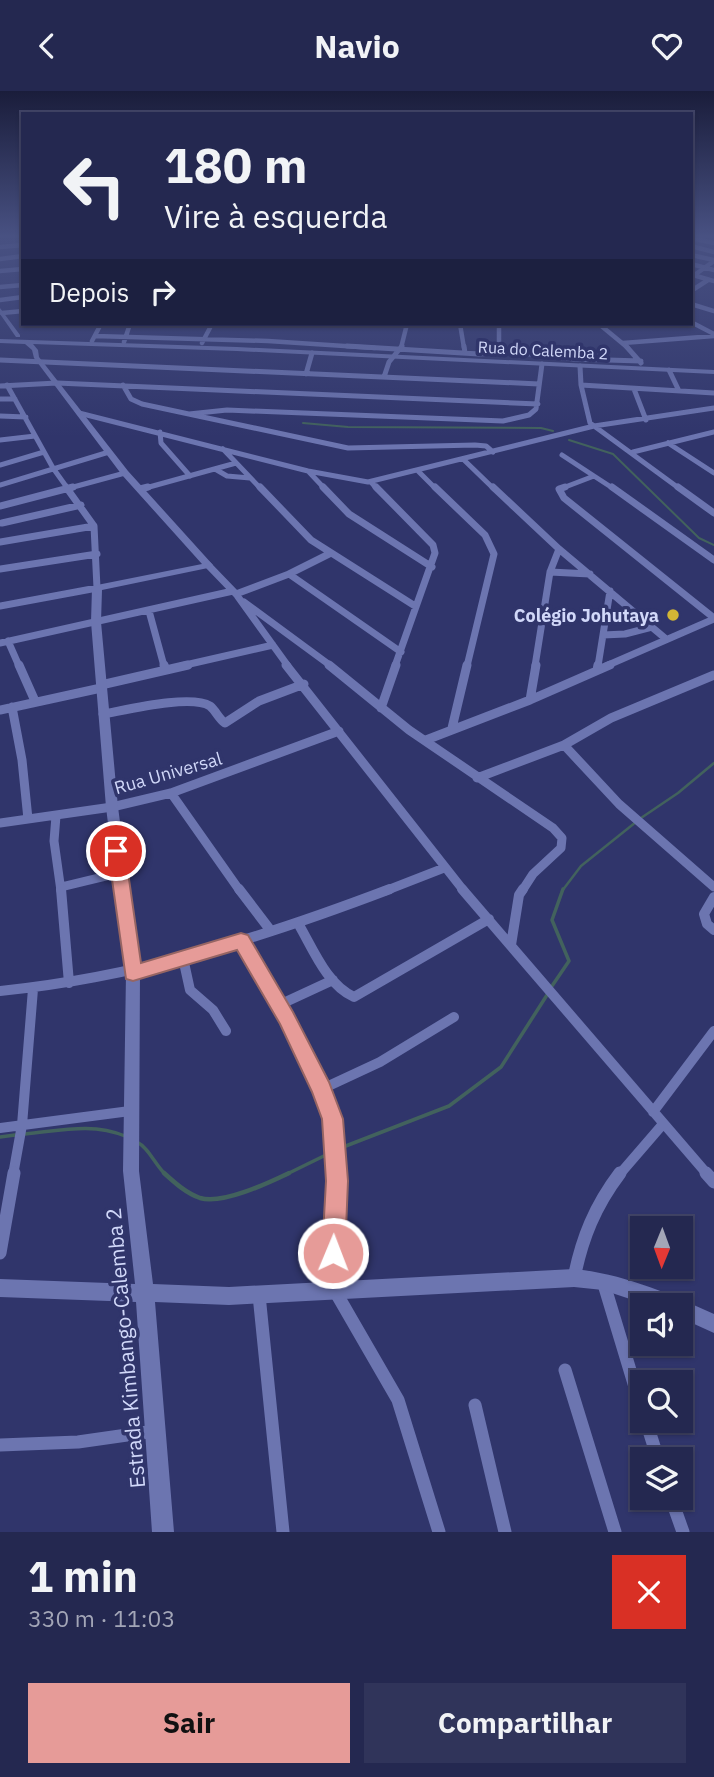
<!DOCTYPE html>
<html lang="pt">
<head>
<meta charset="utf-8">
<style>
	body { margin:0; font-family:"IBM Plex Sans",sans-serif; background:#30345a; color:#f1f3f6; height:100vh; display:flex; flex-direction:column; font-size:26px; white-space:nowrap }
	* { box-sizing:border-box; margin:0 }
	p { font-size:23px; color:#a3a6b7 }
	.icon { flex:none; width:38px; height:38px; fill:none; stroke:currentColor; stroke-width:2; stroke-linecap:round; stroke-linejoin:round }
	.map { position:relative; height:1441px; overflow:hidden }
	.sheet { display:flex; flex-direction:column; background:#242850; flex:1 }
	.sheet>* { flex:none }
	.hud { position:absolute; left:21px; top:21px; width:672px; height:214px; border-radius:0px; box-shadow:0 2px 5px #0004,0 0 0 2px #414467; background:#242850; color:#f1f3f6; overflow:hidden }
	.needle { width:46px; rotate:181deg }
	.tools { position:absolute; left:630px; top:1125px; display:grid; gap:14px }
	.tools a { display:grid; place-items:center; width:63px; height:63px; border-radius:0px; background:#242850; box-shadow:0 2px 5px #0004,0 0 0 2px #414467; font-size:35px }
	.pin { position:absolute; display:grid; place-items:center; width:60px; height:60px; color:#fff; margin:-30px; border:4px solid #fff; border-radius:50%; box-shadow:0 2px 7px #0007 }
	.me { position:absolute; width:77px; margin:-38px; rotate:1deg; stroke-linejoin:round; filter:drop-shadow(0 0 5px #0008) }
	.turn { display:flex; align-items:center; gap:24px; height:147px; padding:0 28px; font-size:32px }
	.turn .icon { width:91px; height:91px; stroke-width:2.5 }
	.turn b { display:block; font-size:49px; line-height:60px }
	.then { display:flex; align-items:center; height:66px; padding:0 28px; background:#0003; gap:14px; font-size:26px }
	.round { display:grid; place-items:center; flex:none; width:74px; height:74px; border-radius:0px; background:#30345a }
	.summary { display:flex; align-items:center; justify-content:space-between; height:119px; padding:0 28px }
	h1 { font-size:42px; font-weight:800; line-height:52px }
	.cta { display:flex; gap:14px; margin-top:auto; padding:14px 28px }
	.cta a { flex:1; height:80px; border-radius:0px; background:#e69b98; color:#111; font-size:28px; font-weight:800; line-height:80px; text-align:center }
	.cta a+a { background:#30345a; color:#f1f3f6 }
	header { display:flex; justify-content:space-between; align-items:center; height:91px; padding:0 28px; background:#242850; font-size:32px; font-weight:800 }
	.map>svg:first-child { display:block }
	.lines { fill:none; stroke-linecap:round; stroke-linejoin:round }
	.stream-far3 { stroke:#42625d; stroke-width:2 }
	.stream-far2 { stroke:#42625d; stroke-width:2.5 }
	.stream-far1 { stroke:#42625d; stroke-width:3.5 }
	.stream { stroke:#42625d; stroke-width:4.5 }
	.street-far5 { stroke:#6c75b0; stroke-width:4.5 }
	.street-far4 { stroke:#6c75b0; stroke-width:5 }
	.street-far3 { stroke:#6c75b0; stroke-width:7 }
	.street-far2 { stroke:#6c75b0; stroke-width:9 }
	.street-far1 { stroke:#6c75b0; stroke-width:10 }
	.street { stroke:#6c75b0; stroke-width:13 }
	.secondary { fill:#6c75b0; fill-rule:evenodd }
	.route { fill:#e69b98; stroke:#966563; stroke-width:2 }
	.poi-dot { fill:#d2b635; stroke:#30356b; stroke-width:2.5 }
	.labels { text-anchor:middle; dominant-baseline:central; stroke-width:7; stroke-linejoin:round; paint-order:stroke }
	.far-street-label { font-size:16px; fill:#d1d8f9; stroke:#30356b }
	.poi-label { font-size:18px; font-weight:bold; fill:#d1d8f9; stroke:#30356b; text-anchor:end }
	.street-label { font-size:18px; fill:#d1d8f9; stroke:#30356b }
	.near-street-label { font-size:21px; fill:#d1d8f9; stroke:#30356b }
</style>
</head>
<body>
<header><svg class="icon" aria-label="back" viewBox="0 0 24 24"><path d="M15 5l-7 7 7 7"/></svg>Navio<svg class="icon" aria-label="heart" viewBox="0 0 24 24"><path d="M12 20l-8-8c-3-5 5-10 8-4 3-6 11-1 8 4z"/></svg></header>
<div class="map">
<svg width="714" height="1441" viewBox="0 0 714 1441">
	<rect width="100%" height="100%" fill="#30356b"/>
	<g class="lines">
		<!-- stream-far3 -->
		<path class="stream-far3" d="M303,332L348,336L541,337L553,340
			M569,349L613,363L699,447L714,454"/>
		<!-- stream-far2 -->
		<path class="stream-far2" d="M641,727L678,702L714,672
			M562,800L581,775L636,731"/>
		<!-- stream-far1 -->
		<path class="stream-far1" d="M552,895L569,870L552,829L563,798
			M25,1043C59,1040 92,1031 125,1045
			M0,1046L15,1044
			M137,1051C149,1057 155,1074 166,1084
			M338,1058L449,1015L501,976L547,904
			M285,1084L332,1061"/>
		<!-- stream -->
		<path class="stream" d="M164,1082C175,1092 186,1102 200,1107C222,1114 268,1092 289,1082"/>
		<!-- street-far5 -->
		<path class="street-far5" d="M691,147L714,152
			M691,155L714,161
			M0,156L23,154
			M691,164L714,169
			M0,168L23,165
			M691,173L714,179
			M0,180L23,178
			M693,184L714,190
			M693,185L714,170
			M0,196L23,194
			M691,200L708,189
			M0,209L23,206
			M691,213L714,220
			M2,222L23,220
			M691,231L714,243
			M344,233L407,235
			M460,233L464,257
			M499,233V257
			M599,233L628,257
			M95,245L268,250L375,257
			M92,250L101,233
			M124,251L130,233
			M202,252L212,233
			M623,252L714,245
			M401,257L407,233"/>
		<!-- street-far4 -->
		<path class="street-far4" d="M347,255L479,263L511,261L574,268L641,270
			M464,255L465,262
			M499,255V261
			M626,255L641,272
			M0,269L539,293
			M580,275L581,294L590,332L680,398
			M669,279L679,300
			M306,283L312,262
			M384,286L389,271L402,255
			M7,294L53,377L68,398
			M123,294L131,308L142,313L348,357L475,354L486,355L493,361
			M581,294L714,302
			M0,295L57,292L538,313
			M634,298L646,329
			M0,308H15
			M79,322L308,380L368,391L594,335L714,317
			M189,323L227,319L503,330L529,324L536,318L542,273
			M0,325L26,326
			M160,341L161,352L190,385
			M0,349L35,345
			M668,352L714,382
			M223,358L261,398
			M633,361L714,341
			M463,368L494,398
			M0,374L44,361
			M215,378L227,385L250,387
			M418,380L436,398
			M309,381L325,398
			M594,385L614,398
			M371,391L377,398
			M0,394L109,361
			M66,398L125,382
			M142,398L236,372
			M560,398L594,385L562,364"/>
		<!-- street-far3 -->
		<path class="street-far3" d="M260,396L311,449L415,515
			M323,396L349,423L432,476
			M376,396L433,454L435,462L395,575
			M435,396L485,444L494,463L467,575
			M493,396L559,458L666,548
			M565,396L559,398L564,407L714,527
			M612,396L714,469
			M678,396L714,422
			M140,398L148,396
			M0,415L73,396
			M2,432L81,414
			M0,451L94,435
			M208,474L236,503L288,575
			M0,478L97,463
			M550,481L590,483
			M289,483L401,561
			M236,503L289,483L329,463
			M244,511L331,575
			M0,515L97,497L94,435L66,396
			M149,520L164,575
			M603,544L625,543L652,536
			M8,550L19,575
			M0,552L233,500
			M181,575L273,554
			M535,575L550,481L559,458
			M598,575L610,500
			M606,575L714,528"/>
		<!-- street-far2 -->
		<path class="street-far2" d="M19,574L35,610
			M164,574L165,579
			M286,574L464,800
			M329,574L409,639L553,737L562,747L561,757L533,783L522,800
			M597,579L598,574
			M101,594L188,574
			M530,609L536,574
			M12,616L22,669L28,728
			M381,617L396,574
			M0,619L101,597
			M103,623C126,619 191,603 210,615C216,620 219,628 225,632L259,610L304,593
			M452,637L467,574
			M426,649L530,609L610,574
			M564,654L619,713L714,796
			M477,687L564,654L611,627L714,584
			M171,702L240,800
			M56,725L54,750L61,800
			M0,732L112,716L171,702L339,640
			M61,796L119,782
			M385,800L444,777"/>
		<!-- street-far1 -->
		<path class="street-far1" d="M61,798L69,892
			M239,798L271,840
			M462,798L708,1084
			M714,806L704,823L707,833L714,839
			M299,834C313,858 327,894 354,906L489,828
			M241,850L286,927L322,998L332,1028L336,1084
			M511,854L519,804L523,798
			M183,867L190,899L213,919L226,940
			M0,900C138,886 261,847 390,798
			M279,914L333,889
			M322,998L380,971L454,926
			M653,1021L714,940
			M0,1037L130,1020
			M13,1084L22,1034L33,898
			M619,1084L663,1033"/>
		<!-- street -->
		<path class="street" d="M336,1082L333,1143L335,1200L398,1309L439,1441
			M706,1082L714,1091
			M0,1162L14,1082
			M574,1187C582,1147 595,1115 620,1082
			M603,1190L642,1319
			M259,1204L283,1441
			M565,1279L615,1441
			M475,1314L505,1441
			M646,1330L658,1368
			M0,1354L78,1351L155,1340
			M671,1407L683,1441"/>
		<!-- secondary -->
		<path class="secondary" d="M0,217L20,244V246H16L0,223Z
			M0,248L237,256L714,279V283L237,260L33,253L38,259L39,266L128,380L213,474L208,477L102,499L101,531L118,716L140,882L139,1080L153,1193L229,1196L574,1178C624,1183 670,1203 714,1223V1242L681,1227V1214H648L603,1199L574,1196L229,1214L155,1211L174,1441H152L136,1211L0,1206V1188L135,1193L123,1080L126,882L106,716L91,531L92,497L97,494L202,473L122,384L34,267L32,259L25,253L0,252Z"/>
	</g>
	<!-- sky -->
	<linearGradient id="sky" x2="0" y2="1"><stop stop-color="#1a1d3b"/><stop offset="0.42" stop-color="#485182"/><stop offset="1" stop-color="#485182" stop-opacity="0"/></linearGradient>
	<rect width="714" height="346" fill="url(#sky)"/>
	<!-- route -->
	<path class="route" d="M116,754L122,755L125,760L141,872L241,842L248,844L293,921L329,991L343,1028L348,1090L345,1162L341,1170L333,1174L325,1170L322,1162L326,1090L322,1028L312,1001L280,933L237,859L133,890L126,888L108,760L111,755Z"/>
	<!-- markers -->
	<circle class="poi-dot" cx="673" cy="524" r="7"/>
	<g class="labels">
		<!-- far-street labels -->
		<g class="far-street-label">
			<text transform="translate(543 259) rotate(3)">Rua do Calemba 2</text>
		</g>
		<!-- poi labels -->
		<g class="poi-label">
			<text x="659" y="524">Colégio Johutaya</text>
		</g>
		<!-- street labels -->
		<g class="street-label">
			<text transform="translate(168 682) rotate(-16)">Rua Universal</text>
		</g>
		<!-- near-street labels -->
		<g class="near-street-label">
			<text transform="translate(125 1257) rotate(-95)">Estrada Kimbango-Calemba 2</text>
		</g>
	</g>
</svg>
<div class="tools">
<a><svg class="needle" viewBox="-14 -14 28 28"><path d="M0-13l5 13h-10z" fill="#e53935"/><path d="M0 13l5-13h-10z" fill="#a3a6b7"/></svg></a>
<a><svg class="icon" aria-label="sound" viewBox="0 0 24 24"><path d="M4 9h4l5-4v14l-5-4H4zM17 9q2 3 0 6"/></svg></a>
<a><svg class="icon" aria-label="search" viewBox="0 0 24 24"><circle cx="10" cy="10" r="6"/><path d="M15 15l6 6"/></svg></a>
<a><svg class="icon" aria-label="layers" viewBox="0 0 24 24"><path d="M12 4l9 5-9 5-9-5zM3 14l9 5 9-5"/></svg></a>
</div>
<div class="pin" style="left:116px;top:760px;background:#d93025"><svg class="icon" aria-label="arrive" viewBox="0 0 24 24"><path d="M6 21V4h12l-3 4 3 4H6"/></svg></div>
<svg class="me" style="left:333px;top:1162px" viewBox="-20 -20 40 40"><circle r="17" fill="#e69b98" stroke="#fff" stroke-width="3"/><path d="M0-11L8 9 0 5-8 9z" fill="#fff"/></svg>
<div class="hud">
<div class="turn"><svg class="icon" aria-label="left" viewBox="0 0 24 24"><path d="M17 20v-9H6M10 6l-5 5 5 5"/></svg><div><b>180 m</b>Vire à esquerda</div></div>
<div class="then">Depois<svg class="icon" aria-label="right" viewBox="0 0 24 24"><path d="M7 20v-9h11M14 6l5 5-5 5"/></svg></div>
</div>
</div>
<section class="sheet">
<div class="summary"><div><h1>1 min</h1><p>330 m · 11:03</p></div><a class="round" style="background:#d93025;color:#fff"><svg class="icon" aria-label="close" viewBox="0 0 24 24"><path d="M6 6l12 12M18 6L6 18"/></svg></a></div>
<div class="cta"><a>Sair</a><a>Compartilhar</a></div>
</section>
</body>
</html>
